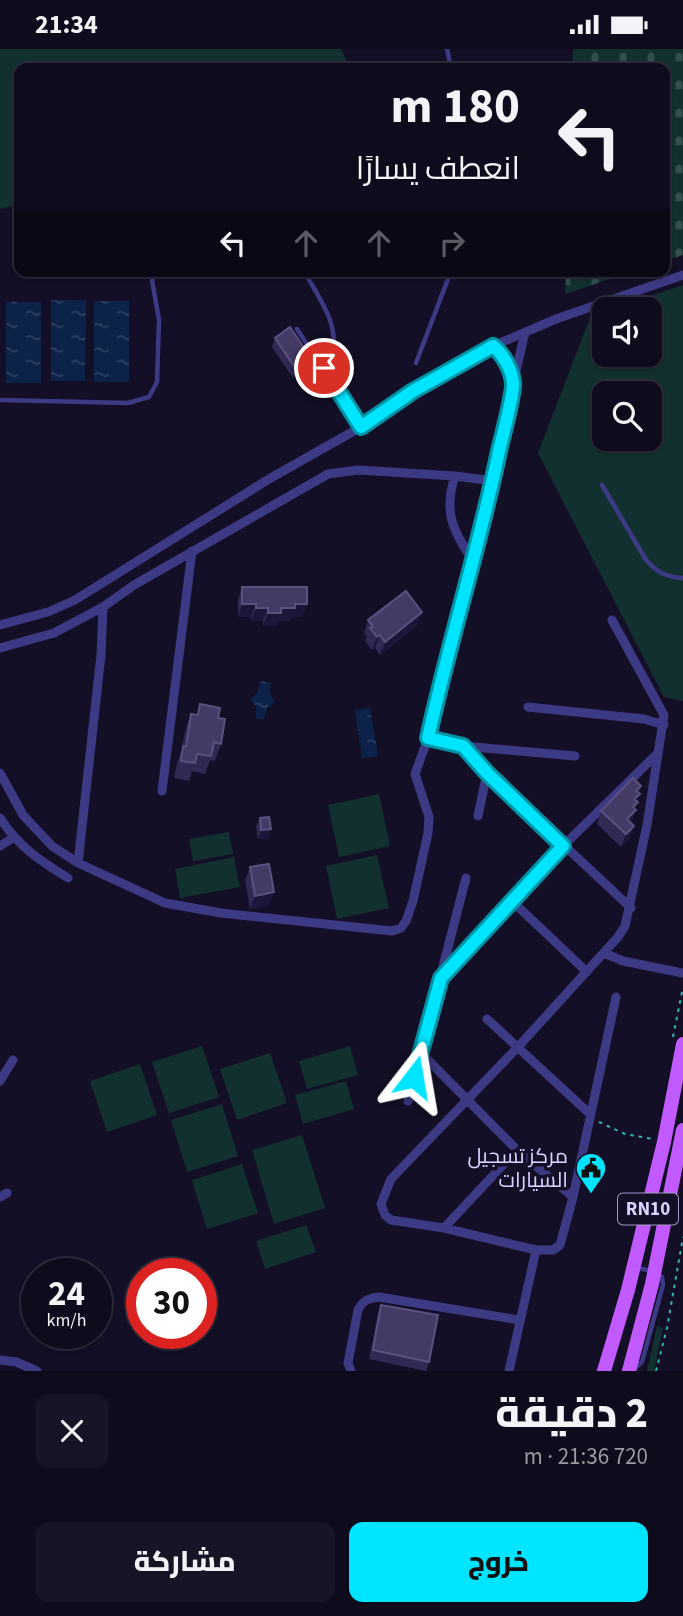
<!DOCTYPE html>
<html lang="ar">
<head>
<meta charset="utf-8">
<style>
	body { margin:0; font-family:"Source Sans 3",Cairo,sans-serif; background:#171425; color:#f1f3f6; direction:rtl; height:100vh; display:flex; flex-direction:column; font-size:26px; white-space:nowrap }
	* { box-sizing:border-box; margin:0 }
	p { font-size:23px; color:#9b9ba3 }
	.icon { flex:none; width:38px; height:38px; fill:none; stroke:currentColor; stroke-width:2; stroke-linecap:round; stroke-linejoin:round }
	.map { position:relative; height:1322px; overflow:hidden; direction:ltr }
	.drawer { display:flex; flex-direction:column; background:#0e0b1c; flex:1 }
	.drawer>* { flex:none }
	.top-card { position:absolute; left:14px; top:14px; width:656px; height:214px; border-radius:14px; box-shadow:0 2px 5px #0004,0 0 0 2px #2e2b3b; direction:rtl; background:#0e0b1c; color:#f1f3f6; overflow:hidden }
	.controls { position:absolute; left:592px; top:248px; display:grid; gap:14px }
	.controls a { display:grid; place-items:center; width:70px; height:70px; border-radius:14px; background:#0e0b1c; box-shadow:0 2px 5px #0004,0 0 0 2px #2e2b3b; font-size:35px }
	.speed { position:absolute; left:21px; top:1209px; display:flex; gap:14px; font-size:35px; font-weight:700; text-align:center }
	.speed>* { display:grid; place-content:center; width:91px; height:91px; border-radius:50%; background:#0e0b1c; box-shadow:0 2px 5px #0004,0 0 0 2px #2e2b3b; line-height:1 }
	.speed small { font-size:18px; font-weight:400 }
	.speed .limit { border:10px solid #d22; background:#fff; color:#111 }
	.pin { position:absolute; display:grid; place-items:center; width:60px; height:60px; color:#fff; margin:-30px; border:4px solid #fff; border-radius:50%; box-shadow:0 2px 7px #0007 }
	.me { position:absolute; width:77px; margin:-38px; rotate:14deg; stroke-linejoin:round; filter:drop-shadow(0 0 5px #0008) }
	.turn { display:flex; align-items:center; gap:24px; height:147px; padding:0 35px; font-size:32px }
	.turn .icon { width:91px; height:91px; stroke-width:2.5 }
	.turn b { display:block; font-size:49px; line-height:60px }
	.lanes { display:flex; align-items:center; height:66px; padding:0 35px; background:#0003; justify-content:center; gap:35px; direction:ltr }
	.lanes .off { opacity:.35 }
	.round { display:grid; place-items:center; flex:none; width:74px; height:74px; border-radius:14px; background:#171425 }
	.head { display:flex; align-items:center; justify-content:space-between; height:119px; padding:0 35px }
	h1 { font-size:42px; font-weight:800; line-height:52px }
	.action { display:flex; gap:14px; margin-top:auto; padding:14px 35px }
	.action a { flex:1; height:80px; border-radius:14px; background:#00e5ff; color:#111; font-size:28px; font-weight:800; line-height:80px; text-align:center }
	.action a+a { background:#171425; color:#f1f3f6 }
	.status { display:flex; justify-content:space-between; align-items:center; height:49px; padding:0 35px; background:#0e0b1c; direction:ltr }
	.status svg { height:19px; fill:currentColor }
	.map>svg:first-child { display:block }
	.green { fill:#12302f; fill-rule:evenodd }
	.cemetery { fill:url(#cemetery-stones) }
	.water { fill:url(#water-ripples) }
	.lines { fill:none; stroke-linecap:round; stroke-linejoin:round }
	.path { stroke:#2fb8b0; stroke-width:2; stroke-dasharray:3.5 5; stroke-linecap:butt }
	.lane { stroke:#3d3a85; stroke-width:4.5 }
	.street { stroke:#3d3a85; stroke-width:9 }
	.primary { stroke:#c25bff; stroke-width:14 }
	.wall { fill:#312854 }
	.shaded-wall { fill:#1d163a }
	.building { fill:#433a66; stroke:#5a527e; stroke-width:2 }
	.route-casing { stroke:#0095a6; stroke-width:18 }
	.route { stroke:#00e5ff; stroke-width:12 }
	.labels { text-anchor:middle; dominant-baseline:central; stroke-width:7; stroke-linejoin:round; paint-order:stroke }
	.shield { fill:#130f26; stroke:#9e99be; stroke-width:2 }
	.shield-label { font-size:19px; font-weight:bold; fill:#d9d4ff }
	.poi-label { font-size:21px; fill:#d9d4ff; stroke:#130f26; text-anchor:end }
</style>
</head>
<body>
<div class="status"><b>21:34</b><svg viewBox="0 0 49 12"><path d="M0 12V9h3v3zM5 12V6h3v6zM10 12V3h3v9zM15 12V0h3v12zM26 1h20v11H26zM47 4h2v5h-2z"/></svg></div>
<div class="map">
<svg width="683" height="1322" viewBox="0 0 683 1322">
	<defs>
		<pattern id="cemetery-stones" width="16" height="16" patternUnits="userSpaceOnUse" patternTransform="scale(1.75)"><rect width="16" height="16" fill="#12302f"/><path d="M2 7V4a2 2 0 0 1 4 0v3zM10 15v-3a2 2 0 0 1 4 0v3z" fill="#344d4e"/></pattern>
		<pattern id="water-ripples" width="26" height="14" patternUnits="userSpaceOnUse" patternTransform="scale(1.75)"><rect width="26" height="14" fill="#0c2248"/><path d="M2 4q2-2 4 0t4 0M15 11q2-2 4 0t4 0" fill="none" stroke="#2f4163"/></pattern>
	</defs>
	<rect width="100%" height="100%" fill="#130f26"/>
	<!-- green -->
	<path class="green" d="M0,0H341L350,19H19V156L0,160Z
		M683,236V652L664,648L538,404L591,266L604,262V306H649V261H607ZM604,345H649V390H604Z
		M379,745L390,797L339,808L328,756Z
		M229,783L233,805L193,812L189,790Z
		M377,806L389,859L337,870L326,817Z
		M234,808L240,838L180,849L175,820Z
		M202,997L219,1048L169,1064L152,1013Z
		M350,997L358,1026L307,1040L299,1012Z
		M270,1004L287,1054L237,1071L220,1020Z
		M140,1015L157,1066L107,1083L90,1032Z
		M346,1032L354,1060L303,1075L295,1046Z
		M222,1055L238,1107L187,1123L171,1071Z
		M302,1086L325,1159L274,1175L252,1101Z
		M242,1115L258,1164L207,1180L192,1131Z
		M306,1176L316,1203L265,1220L256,1192Z
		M657,1277L663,1279L654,1322H647Z"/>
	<!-- cemetery -->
	<path class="cemetery" d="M573,0H683V206L665,212V19H572Z
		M566,222H634L565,245Z"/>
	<!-- water -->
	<path class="water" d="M51,251H86L85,332H51Z
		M94,252H129V333H94Z
		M6,253H41V334H6Z
		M260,632L271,634L269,643L275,653L267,659L264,671L256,669V657L250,650L258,643Z
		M370,659L378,707L362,709L355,661Z"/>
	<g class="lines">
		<!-- path -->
		<path class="path" d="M673,988L683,938
			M599,1073L625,1085L653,1090
			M656,1322L667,1279L683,1188"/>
		<!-- lane -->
		<path class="lane" d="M447,0L451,19
			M304,222C316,244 338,273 333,299C332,306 327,312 324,319
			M297,280L360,377
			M416,314L451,222
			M0,351L128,354L149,348L157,333L159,271L152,231L157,222
			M602,436L646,511C658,524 666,528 683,529
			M634,1320L642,1313L663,1236L662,1228L654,1223L635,1218"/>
		<!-- street -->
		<path class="street" d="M525,283C506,365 489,447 469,529C456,582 440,635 428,689L463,697L575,707
			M493,297L503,306L513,334
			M473,512C453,482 443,463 455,427L493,432
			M0,576L48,563L75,551L269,430L361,378L413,342L486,300L556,270L683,226
			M0,599L54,584L103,558L134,536L328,425L358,421L455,427
			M528,658L644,670L664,676
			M463,697L487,724L631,859
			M0,724L23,766L52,797L78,814L165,854L221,864L392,882L401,879L406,872L413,852L428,784L429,768L415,725L428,689
			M162,742L192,502
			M478,767L487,724
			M0,769C19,798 39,811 68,829
			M0,797L13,789
			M78,814L101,606L103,558
			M513,853L587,923
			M604,904L623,912L683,924
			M441,929L563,797L658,704
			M487,970L590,1065
			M420,1003L517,1101L573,1148
			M0,1032L13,1011
			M408,1052L466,829
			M0,1148L7,1144
			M444,1179L517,1101
			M536,1201L444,1179L391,1171L385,1166L381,1155L391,1130L517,999L618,888L625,877L647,776L664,666L612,571
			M0,1311L16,1313L37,1322
			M351,1322L348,1314L358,1261C363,1251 369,1249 379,1248L519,1271
			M509,1322L536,1201H553L560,1196L573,1148L616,948"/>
		<!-- primary -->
		<path class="primary" d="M604,1322L628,1241L664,1093L683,995
			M629,1322L652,1235L683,1081"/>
	</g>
	<!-- wall -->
	<path class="wall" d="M275,289L308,318L293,329L272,298Z
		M242,538L302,568H292L290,572H278L276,577H263V572H251V568H238V551Z
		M422,563L417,577L380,606L375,599L372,601L365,592L367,588L364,584L368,571Z
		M200,655L218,669L221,695L215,712L210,711L205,725L192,722L189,732L174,729L177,714L182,699L185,682L191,665L197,666Z
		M641,737L631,774L634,777L629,790L621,798L597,775L601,762Z
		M260,769L271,780L268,789L258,790L256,778Z
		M250,818L269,857L250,860L245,831Z
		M381,1256L429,1313L426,1322L369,1310L378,1264Z"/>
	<!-- shaded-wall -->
	<path class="shaded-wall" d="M311,309L308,318L293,329L296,320Z
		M242,555H256L251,568H238Z
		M295,555H307L302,568H292L290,572H278L276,577H263L268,564Z
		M256,559H268L263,572H251Z
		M422,563L417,577L380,606L385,593Z
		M380,586L375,599L372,601L377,588Z
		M641,737L637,747L640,745L634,763L636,761L632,774L622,783L636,742Z
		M634,777L629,790L621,798L626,785Z
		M271,780L268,789L258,790L261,781Z
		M274,843L269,857L250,860L255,847Z"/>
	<!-- building -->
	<path class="building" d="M290,278L311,309L296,320L275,289Z
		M242,538H307V555H295V559H281V564H268V559H256V555H242Z
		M406,542L422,563L385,593L380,586L377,588L370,579L373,577L368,571Z
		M200,655L220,659L218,669L225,670L221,695L214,693L211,707L197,705L195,714L181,712L183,697L186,698L191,665L198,666Z
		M633,729L641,737L636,742L640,745L634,750L638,753L633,758L636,761L627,770L634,777L626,785L601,762Z
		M269,768L271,780L261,781L260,769Z
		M269,815L274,843L255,847L250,818Z
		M381,1256L438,1266L429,1313L373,1301Z"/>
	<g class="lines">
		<!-- route casing -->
		<g class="route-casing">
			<path id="route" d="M324,319L361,378L413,342L493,297C503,305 512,321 513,334C514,346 502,388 499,402C479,499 449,593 428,689L463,697L487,724L563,797L441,929L414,1028"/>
		</g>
		<!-- route -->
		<use href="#route" class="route"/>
	</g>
	<!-- icons -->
	<defs>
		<g id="civic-pin" transform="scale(1.575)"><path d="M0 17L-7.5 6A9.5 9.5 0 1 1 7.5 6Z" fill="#00e5ff" stroke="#130f26"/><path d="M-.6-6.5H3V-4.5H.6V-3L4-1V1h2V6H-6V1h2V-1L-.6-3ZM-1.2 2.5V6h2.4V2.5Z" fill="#111"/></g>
	</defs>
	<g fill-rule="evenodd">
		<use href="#civic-pin" x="591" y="1119"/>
	</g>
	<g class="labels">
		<!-- shield labels -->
		<rect class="shield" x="618" y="1144.5" width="60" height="31" rx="5"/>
		<g class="shield-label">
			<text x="648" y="1160">RN10</text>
		</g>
		<!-- poi labels -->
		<g class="poi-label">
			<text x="568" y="1107">مركز تسجيل<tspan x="568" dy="24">السيارات</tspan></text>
		</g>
	</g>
</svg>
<div class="controls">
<a><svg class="icon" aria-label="sound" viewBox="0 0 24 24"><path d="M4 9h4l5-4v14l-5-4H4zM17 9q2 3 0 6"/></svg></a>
<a><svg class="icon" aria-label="search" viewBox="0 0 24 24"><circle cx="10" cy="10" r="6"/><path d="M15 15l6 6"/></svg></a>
</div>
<div class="speed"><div>24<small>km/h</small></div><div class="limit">30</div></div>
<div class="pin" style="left:324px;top:319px;background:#d93025"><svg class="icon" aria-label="arrive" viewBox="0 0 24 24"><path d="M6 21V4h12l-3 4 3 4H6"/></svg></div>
<svg class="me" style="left:414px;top:1028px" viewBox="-20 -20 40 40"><path d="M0-17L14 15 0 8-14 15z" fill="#00e5ff" stroke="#fff" stroke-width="4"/></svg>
<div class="top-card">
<div class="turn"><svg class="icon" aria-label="left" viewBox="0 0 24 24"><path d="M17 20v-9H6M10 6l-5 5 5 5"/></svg><div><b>180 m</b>انعطف يسارًا</div></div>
<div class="lanes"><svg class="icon" aria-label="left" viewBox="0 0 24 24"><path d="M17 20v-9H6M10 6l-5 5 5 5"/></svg><svg class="icon off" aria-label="ahead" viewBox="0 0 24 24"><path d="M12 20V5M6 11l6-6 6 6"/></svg><svg class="icon off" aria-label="ahead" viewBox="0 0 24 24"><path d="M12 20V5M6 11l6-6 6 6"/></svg><svg class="icon off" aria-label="right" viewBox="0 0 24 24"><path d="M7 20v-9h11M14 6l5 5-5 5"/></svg></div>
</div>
</div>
<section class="drawer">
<div class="head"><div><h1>2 دقيقة</h1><p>720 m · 21:36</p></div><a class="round"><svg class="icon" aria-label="close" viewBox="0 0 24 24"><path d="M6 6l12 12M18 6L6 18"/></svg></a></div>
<div class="action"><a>خروج</a><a>مشاركة</a></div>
</section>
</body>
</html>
